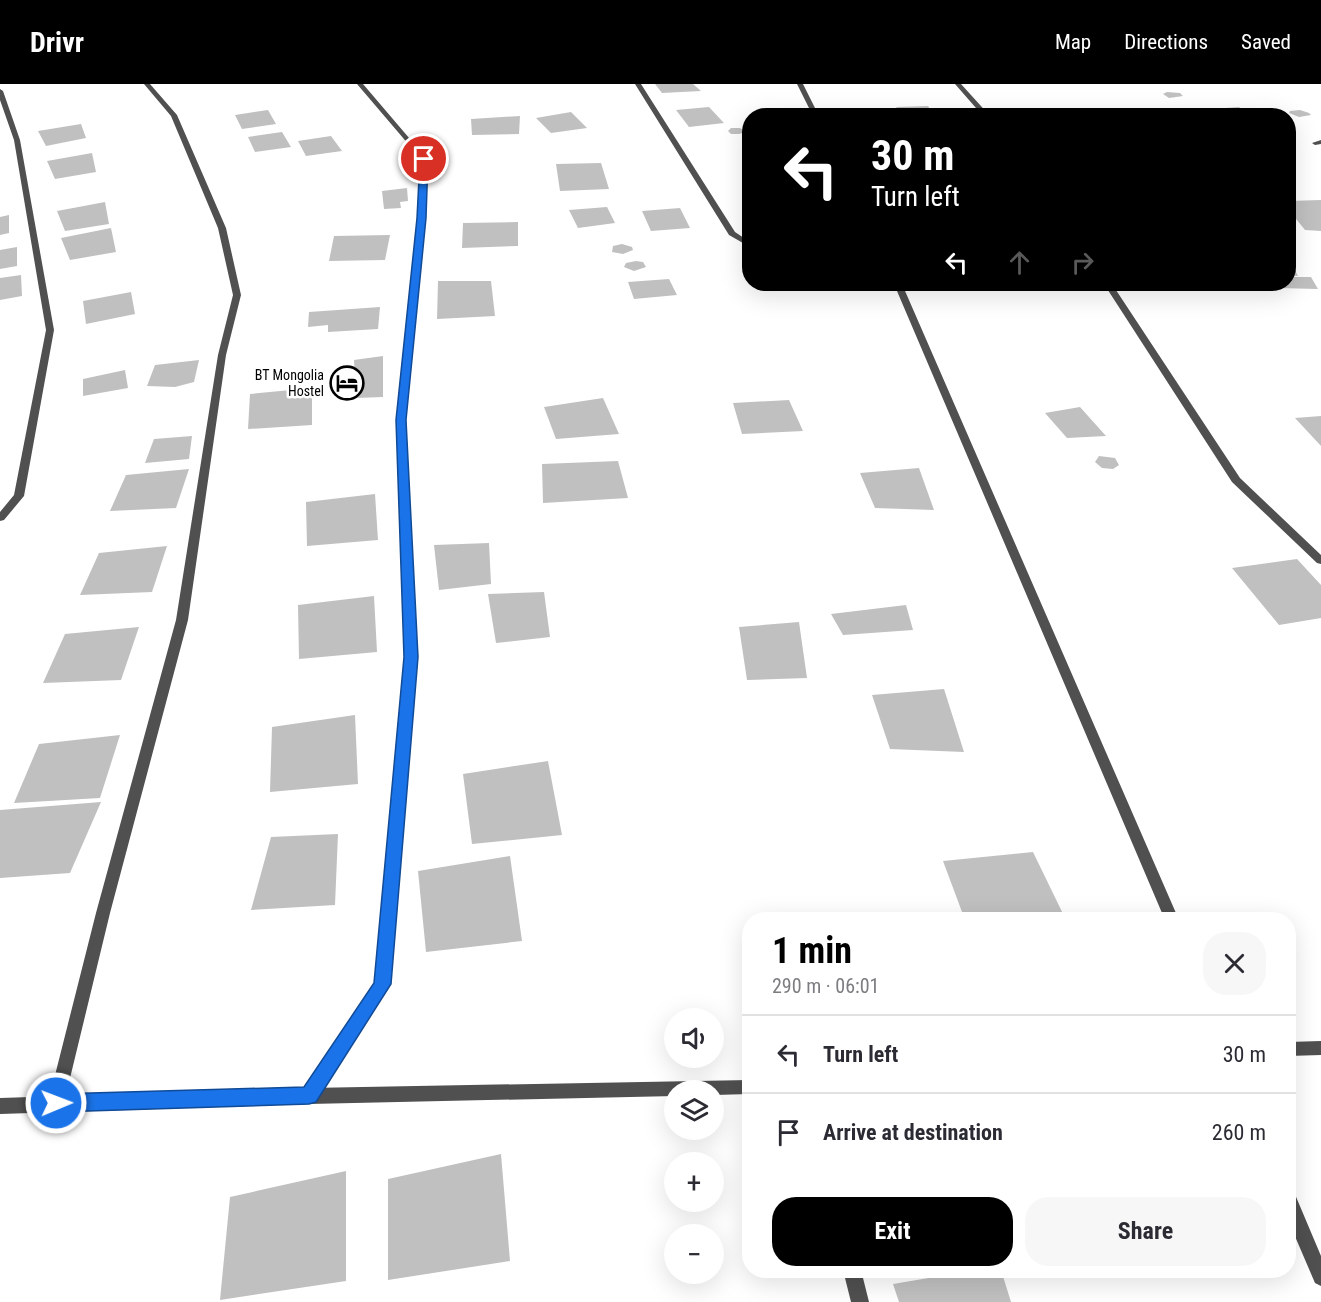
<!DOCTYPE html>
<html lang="en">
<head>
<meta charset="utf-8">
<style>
	body { margin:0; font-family:"Roboto Condensed",sans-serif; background:#f7f7f7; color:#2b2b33; height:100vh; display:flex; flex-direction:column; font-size:22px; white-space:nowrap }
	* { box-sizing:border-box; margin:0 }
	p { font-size:20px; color:#7c7c81 }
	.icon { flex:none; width:33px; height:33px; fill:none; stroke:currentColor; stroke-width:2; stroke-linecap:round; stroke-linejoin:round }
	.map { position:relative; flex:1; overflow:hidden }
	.details { position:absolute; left:742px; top:828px; width:554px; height:366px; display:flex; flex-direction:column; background:#fff; border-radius:24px; box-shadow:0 6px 24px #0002 }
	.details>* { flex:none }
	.top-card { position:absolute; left:742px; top:24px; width:554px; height:183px; border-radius:24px; box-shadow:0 6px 24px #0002; background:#000; color:#fff; overflow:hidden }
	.fabs { position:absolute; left:664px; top:924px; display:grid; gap:12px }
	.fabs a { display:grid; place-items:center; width:60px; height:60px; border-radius:50%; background:#fff; box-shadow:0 6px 24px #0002; font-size:30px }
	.pin { position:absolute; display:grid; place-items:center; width:51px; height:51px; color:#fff; margin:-26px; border:3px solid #fff; border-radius:50%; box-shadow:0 2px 6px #0007 }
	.me { position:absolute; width:66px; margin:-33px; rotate:89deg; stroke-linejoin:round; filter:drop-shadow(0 0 4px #0008) }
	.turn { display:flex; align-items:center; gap:21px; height:126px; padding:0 30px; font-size:27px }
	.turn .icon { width:78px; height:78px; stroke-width:2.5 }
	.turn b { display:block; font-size:42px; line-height:51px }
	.lanes { display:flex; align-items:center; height:57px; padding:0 30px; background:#0003; justify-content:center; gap:30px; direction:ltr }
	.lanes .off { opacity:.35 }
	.round { display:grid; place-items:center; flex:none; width:63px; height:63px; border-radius:24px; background:#f7f7f7 }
	.summary { display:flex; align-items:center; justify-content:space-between; height:102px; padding:0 30px }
	h1 { font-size:36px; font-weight:700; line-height:45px; color:#000 }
	.action { display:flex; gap:12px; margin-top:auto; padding:12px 30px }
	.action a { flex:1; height:69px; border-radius:24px; background:#000; color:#fff; font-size:24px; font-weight:700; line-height:69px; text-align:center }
	.action a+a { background:#f7f7f7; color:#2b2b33 }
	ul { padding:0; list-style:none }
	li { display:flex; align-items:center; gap:18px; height:78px; padding:0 30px; border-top:2px solid #e1e1e2 }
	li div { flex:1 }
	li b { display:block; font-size:22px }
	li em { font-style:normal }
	header { display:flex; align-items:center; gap:36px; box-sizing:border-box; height:84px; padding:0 30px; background:#000; color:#fff }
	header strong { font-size:28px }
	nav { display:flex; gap:33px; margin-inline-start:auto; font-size:21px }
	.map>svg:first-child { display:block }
	.building { fill:#c0c0c0 }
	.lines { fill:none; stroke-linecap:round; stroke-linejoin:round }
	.minor { fill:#505050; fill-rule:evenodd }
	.tertiary { fill:#505050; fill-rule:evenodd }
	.route { fill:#1a73e8; stroke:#114b97; stroke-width:1.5 }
	.labels { text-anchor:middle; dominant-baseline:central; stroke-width:5; stroke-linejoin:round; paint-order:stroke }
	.far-poi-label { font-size:14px; fill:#000; stroke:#fff; text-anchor:end }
</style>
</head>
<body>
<header>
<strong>Drivr</strong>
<nav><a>Map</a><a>Directions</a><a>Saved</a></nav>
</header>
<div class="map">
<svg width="1321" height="1218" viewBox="0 0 1321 1218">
	<rect width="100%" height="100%" fill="#fff"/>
	<!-- building -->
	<path class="building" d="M655,0H693L701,7L662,9Z
		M1167,8L1180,9L1183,12L1169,14L1163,10Z
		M928,22L935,32H903L896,23Z
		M709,23L724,39L689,43L676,26Z
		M1239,23L1250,32H1204L1197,26Z
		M268,26L276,40L242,45L235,31Z
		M1300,26L1309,29L1311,31L1299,33L1289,29L1290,27Z
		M571,28L587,44L551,49L536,34Z
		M520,32L519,50L472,51L471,35Z
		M81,40L86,54L46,62L38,47Z
		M731,44H740L746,48L739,50H731L728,47Z
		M282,48L291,63L255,68L248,53Z
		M331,52L342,67L306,72L298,57Z
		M92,69L96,88L55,95L47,77Z
		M601,79L609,105L560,107L556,80Z
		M407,104L408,117L400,118L401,124L384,125L382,107Z
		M1321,116V147L1305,146L1288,125V117Z
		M105,118L109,140L65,147L57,127Z
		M607,123L615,139L578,144L569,126Z
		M680,124L690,144L651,147L642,127Z
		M9,131V149L0,151V133Z
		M518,138V162L462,164L463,139Z
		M111,144L116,168L70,176L61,154Z
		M390,151L385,176L329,177L334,152Z
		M622,160L632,163L633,166L623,170L612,168L613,162Z
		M17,163V182L0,185V166Z
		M1288,173L1298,192L1288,191Z
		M636,177L643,178L646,183L634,187L624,183L626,179Z
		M21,191L22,212L0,216V194Z
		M1288,193H1311L1318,205L1278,204L1273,200H1288Z
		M669,195L677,211L634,215L628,198Z
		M438,197H491L495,232L437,235Z
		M131,208L135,230L86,240L83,217Z
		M380,223L378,245L328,248V241L308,243L309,228Z
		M383,272V313L356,314L354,276Z
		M199,276L194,298L175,303L147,302L155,281Z
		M125,286L128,304L83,312V295Z
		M312,304V341L248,345L250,310Z
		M603,314L619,350L556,355L544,323Z
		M789,316L803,347L742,350L733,319Z
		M1080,323L1106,352L1067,354L1045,329Z
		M1321,332V362L1295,334Z
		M192,352L189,375L145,379L154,355Z
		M1099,372L1115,374L1119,381L1113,385L1102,384L1095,378Z
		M618,377L628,414L543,419L542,380Z
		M919,384L934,426L875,424L860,389Z
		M189,385L176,424L110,427L126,391Z
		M375,410L378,456L307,462L306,418Z
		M489,459L491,500L439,506L434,461Z
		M167,462L152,508L80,511L99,469Z
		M1297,475L1321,501V534L1279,541L1232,484Z
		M544,508L550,553L496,559L488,510Z
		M374,512L377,568L299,575L298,521Z
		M906,521L913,546L843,551L831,530Z
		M799,538L807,594L747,596L739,543Z
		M139,543L121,596L43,599L65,550Z
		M944,605L964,668L890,665L872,611Z
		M355,631L358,700L270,708L272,643Z
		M120,651L100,714L14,719L39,660Z
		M548,677L562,751L472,760L463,690Z
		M101,718L70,789L0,794V726Z
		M338,750L335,821L251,826L271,753Z
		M1033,768L1066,836H965L943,777Z
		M510,772L522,857L426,868L418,787Z
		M501,1070L510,1177L388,1196V1095Z
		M346,1087V1197L220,1216L230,1113Z
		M976,1186H1001L1011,1218H899L893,1200Z"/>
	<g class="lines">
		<!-- minor -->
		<path class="minor" d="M144,0H150L177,31L226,144L241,211L226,271L188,536L110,829L64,1019L62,1024L56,1027L50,1024L48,1019L96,829L176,536L218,271L233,211L218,144L171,32Z
			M357,0H363L427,75L425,134L406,336L417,573L389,900L315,1017L309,1020L303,1017L301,1012L303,1007L375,898L405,573L396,336L417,134L421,75Z
			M635,0H641L735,148L750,158V163L729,151Z
			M955,0H961L990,32H983Z
			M0,5L3,7L20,56L54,246L24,412L4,436L0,437V428L14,411L46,246L14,56L0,16Z
			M1321,56V60L1315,61L1312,59Z
			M1104,200H1112L1240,394L1321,471V480L1317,479L1232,398Z
			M1321,957V971L1288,972V958Z
			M1288,1106L1294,1108L1321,1172V1202L1315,1199L1288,1136Z
			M843,1186H861L869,1218H851Z"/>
		<!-- tertiary -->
		<path class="tertiary" d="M797,0H803L819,32H813Z
			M894,200H902L1179,836H1165Z
			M750,996V1010L714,1011V1006H675V1012L309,1020L0,1030V1014L309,1004Z"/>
	</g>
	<!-- route -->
	<path class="route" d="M424,73L428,75L426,134L406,336L418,573L391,900L316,1018L309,1020L56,1028L49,1025L47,1019L49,1013L56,1010L304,1003L374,899L404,573L396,336L417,134L420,75Z"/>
	<!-- icons -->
	<defs>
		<g id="hotel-ring" transform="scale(1.725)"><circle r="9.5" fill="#fff" stroke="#000" stroke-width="1.5"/><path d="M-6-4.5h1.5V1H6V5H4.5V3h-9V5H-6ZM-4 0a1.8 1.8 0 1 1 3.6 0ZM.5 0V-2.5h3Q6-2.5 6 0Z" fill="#000"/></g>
	</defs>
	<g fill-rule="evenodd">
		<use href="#hotel-ring" x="347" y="299"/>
	</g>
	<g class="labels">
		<!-- far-poi labels -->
		<g class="far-poi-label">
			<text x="324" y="291">BT Mongolia<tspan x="324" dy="16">Hostel</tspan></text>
		</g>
	</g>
</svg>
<div class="fabs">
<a><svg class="icon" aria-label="sound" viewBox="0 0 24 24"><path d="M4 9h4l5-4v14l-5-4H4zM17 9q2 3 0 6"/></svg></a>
<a><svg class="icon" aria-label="layers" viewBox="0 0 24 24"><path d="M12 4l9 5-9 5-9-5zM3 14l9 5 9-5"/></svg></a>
<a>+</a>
<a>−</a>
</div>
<div class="pin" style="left:424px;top:75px;background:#d93025"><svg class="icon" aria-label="arrive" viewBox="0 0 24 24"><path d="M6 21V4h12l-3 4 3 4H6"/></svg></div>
<svg class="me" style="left:56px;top:1019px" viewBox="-20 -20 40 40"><circle r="17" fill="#1a73e8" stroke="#fff" stroke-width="3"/><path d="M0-11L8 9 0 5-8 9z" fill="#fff"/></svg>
<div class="top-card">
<div class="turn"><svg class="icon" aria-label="left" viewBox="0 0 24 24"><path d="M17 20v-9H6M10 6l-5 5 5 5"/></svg><div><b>30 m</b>Turn left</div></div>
<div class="lanes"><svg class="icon" aria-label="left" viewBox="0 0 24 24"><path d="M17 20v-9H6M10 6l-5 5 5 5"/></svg><svg class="icon off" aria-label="ahead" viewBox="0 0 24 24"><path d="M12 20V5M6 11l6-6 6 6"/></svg><svg class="icon off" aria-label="right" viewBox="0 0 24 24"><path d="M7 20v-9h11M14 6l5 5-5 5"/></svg></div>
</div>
<section class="details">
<div class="summary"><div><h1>1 min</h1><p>290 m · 06:01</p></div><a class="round"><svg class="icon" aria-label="close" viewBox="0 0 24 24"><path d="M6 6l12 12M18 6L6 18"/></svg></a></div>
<ul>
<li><svg class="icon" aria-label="left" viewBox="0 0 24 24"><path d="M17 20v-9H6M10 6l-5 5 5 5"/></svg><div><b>Turn left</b></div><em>30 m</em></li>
<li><svg class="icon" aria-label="arrive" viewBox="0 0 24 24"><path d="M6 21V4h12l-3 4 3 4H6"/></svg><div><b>Arrive at destination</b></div><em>260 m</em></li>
</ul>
<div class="action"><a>Exit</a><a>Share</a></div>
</section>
</div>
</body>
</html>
